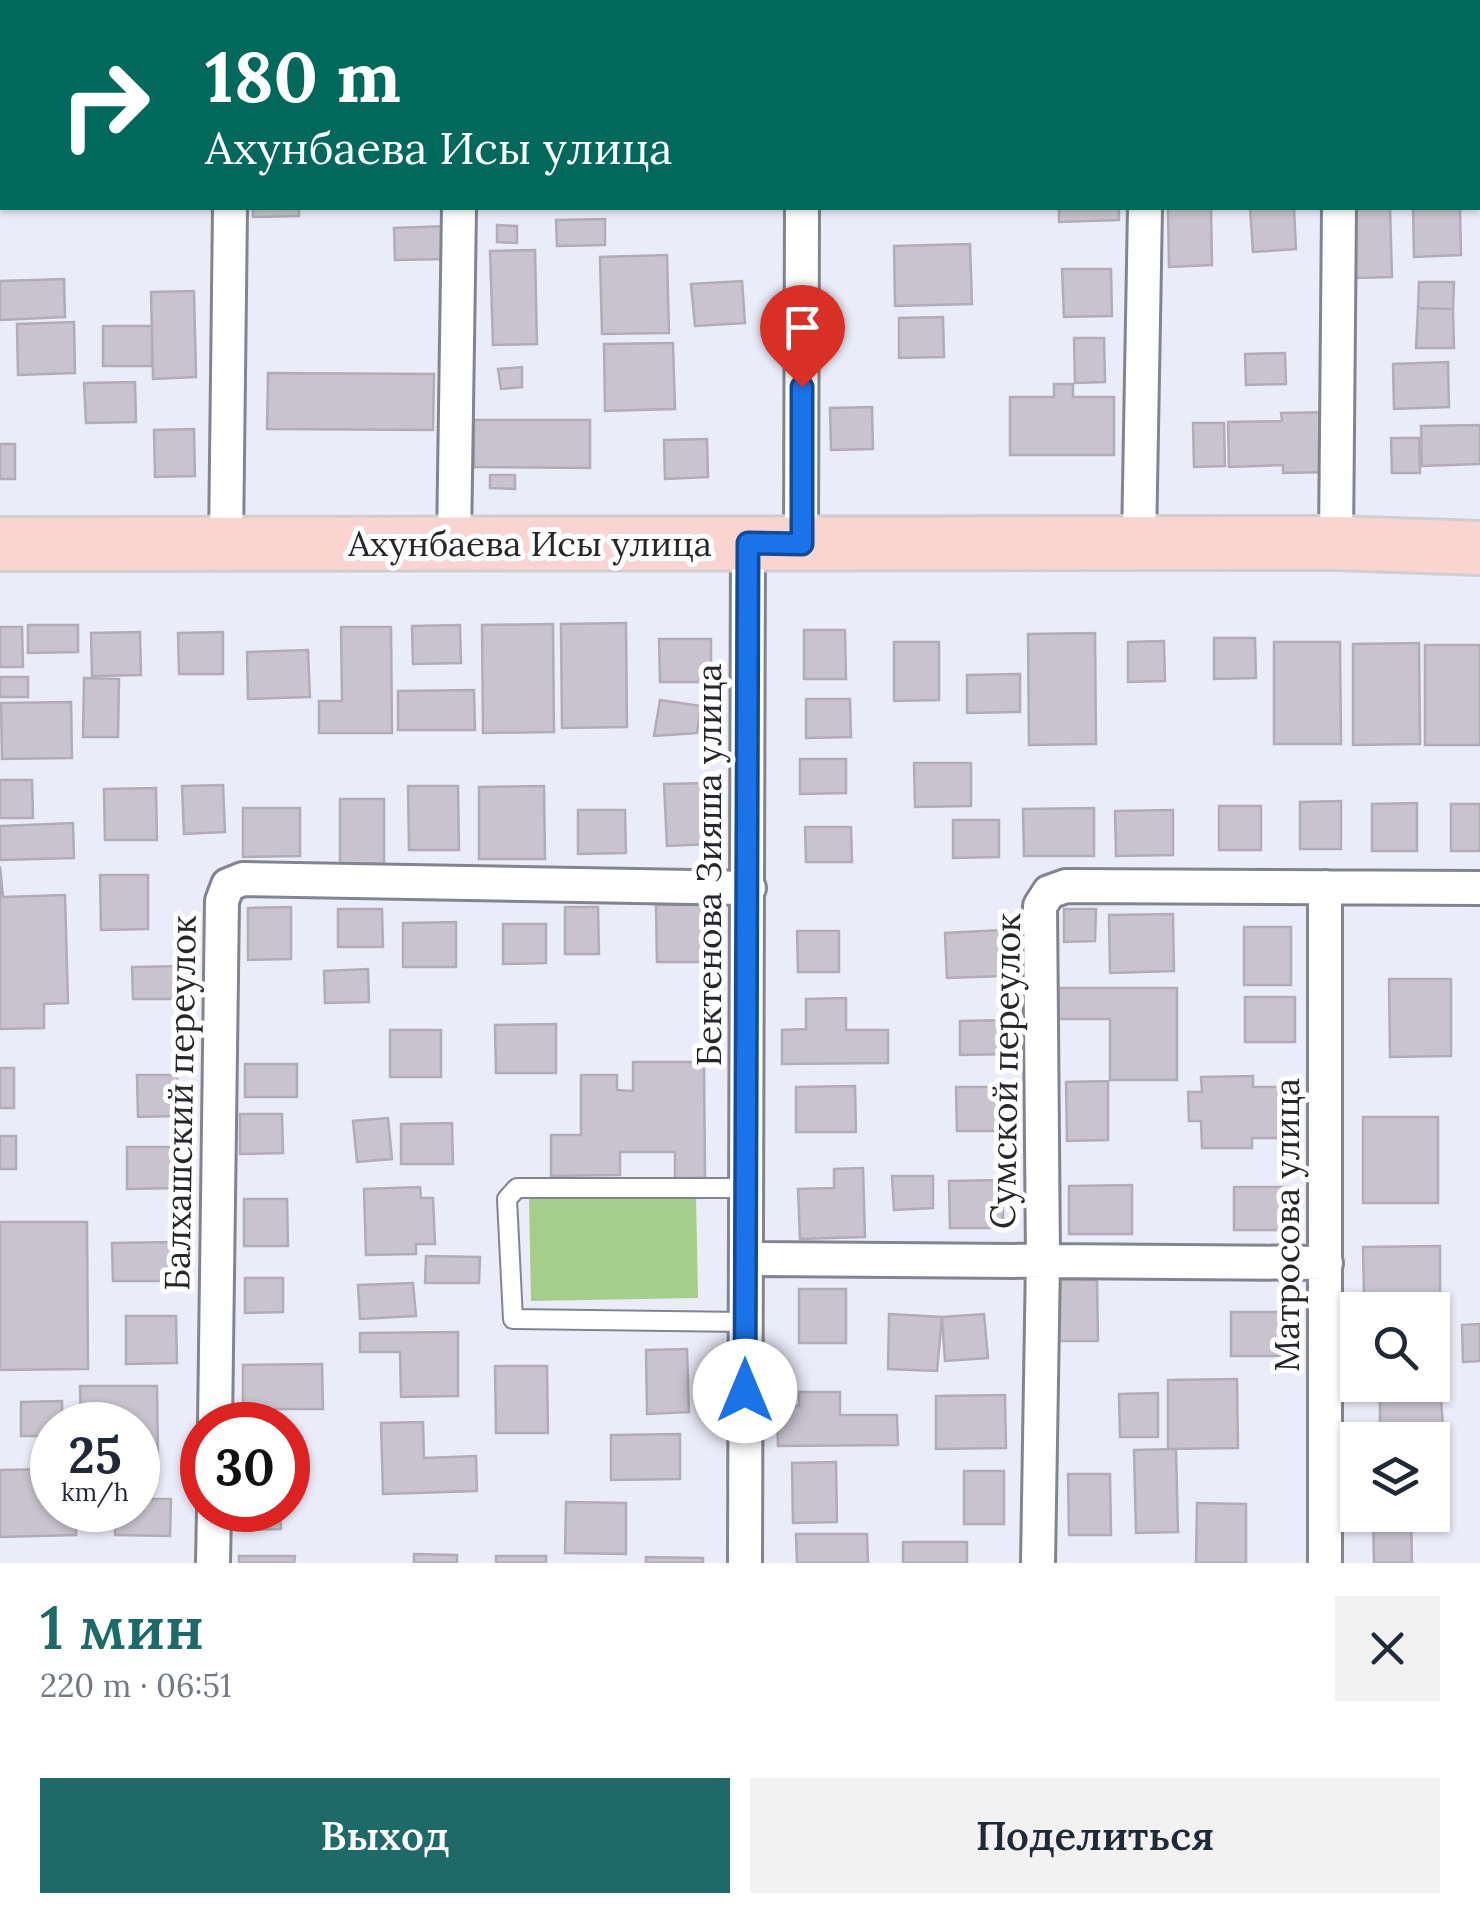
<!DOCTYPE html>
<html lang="ru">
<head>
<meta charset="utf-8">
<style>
	body { margin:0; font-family:Lora,serif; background:#f2f2f3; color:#1f2937; height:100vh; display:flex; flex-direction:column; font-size:38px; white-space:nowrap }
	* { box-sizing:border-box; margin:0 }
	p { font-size:32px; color:#747a83 }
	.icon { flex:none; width:55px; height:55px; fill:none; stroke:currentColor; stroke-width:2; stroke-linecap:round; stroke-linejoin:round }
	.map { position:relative; height:1563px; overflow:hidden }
	.sheet { display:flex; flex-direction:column; background:#fff; flex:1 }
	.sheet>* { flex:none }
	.banner { position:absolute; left:0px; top:0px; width:1480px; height:210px; box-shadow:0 2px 8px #0004; background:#00695c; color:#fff; overflow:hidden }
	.buttons { position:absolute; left:1340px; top:1292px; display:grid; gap:20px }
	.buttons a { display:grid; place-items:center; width:110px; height:110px; border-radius:0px; background:#fff; box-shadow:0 2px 8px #0004; font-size:50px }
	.speed { position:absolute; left:30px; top:1402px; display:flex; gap:20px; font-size:50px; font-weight:700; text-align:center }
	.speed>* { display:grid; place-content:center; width:130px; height:130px; border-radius:50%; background:#fff; box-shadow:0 2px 8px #0004; line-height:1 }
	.speed small { font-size:25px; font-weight:400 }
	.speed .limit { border:15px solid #d22; background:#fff; color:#111 }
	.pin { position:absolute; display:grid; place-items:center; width:85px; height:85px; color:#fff; margin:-102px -42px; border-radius:50% 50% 50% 0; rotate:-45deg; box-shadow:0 0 10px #0007 }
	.pin .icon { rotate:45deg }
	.me { position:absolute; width:110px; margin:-55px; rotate:0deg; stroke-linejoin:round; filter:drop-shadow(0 0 8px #0008) }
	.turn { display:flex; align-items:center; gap:35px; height:210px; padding:0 40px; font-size:45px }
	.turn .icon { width:130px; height:130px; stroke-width:2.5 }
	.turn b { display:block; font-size:70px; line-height:85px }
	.round { display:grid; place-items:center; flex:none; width:105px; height:105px; border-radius:0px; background:#f2f2f3 }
	.summary { display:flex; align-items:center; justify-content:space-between; height:170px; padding:0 40px }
	h1 { font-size:60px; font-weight:600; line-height:75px; color:#1e6a68 }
	.button { display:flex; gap:20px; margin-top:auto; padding:20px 40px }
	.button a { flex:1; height:115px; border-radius:0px; background:#1e6a68; color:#fff; font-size:40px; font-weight:600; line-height:115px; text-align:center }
	.button a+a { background:#f2f2f3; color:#1f2937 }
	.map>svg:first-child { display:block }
	.green { fill:#a5ce8a }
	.building { fill:#c8c3ce; stroke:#b1acb7; stroke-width:2.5 }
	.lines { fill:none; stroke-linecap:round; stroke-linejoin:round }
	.lane-casing { stroke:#82848f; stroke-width:22 }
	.street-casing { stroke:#82848f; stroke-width:38 }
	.primary-casing { stroke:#cfcfd0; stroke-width:58 }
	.lane { stroke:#fff; stroke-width:18 }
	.street { stroke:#fff; stroke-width:32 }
	.primary { stroke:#fad4d0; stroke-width:52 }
	.route-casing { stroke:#114b97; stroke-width:25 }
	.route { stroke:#1a73e8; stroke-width:18 }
	.labels { text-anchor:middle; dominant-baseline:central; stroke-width:10; stroke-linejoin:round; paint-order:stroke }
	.street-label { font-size:35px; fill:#26272b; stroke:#fff }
</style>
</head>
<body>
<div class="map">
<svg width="1480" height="1563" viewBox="0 0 1480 1563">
	<rect width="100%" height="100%" fill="#ebecf9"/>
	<!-- green -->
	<path class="green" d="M696,1196L698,1298L531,1301L529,1199Z"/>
	<!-- building -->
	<path class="building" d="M253,208H299V216L253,217Z
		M1059,208H1119V220L1059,222Z
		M1168,208H1211L1212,265L1169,267Z
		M1250,208H1294L1296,249L1253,252Z
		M1352,208H1390L1392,277L1354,278Z
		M1413,208H1460L1461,255L1414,257Z
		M605,219V245L557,246L556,220Z
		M497,225L517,226V243L497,242Z
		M447,226L448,259L395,260L394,228Z
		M970,244L972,304L895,306L894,246Z
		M535,250L537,344L493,345L490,251Z
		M667,255L669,333L602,334L600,257Z
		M1062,269H1111L1112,316L1064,317Z
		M64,279L65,317L0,320V281Z
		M742,281L745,323L695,326L691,284Z
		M1419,282H1454L1453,309L1418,308Z
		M194,291L196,377L153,379L151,292Z
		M1418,308L1453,309L1454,348H1416Z
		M943,317L944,357L899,358V318Z
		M74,322L75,373L18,375L17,324Z
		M103,326H152V366H103Z
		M1074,338H1104L1105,382L1075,383Z
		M673,343L675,409L605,411L604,344Z
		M1285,353L1286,384L1246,385L1245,354Z
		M1448,362L1449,407L1394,409L1393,364Z
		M522,367V387L501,389L498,369Z
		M268,373L434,374L433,430L267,429Z
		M135,382L136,422L86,423L84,383Z
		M1054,384H1073V397H1114V455H1010V397H1054Z
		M872,407L873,449L831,450L830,408Z
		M1332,412L1333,472L1283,473V465L1229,467L1228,422L1282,421L1281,413Z
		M474,420H590V468L474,467Z
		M1193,423H1224L1225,466L1194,467Z
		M1480,425V464L1422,466L1421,426Z
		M194,429L195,476L155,477L154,430Z
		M1391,438H1419L1420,473H1392Z
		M707,439L708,477L665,479L664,440Z
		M0,444H15V479H0Z
		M490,475H515V489L490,488Z
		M626,623L627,727L562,728L561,624Z
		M553,624L554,732L483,733L482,625Z
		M28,625H78V652L28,653Z
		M460,625L461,663L413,664L412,626Z
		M0,627H22L23,667H0Z
		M341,627H391L392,733H319V701H342Z
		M804,630H845L846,679H804Z
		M140,632L141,675L92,676L91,633Z
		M223,632V674H179L178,633Z
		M1095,633L1096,744L1029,745L1028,634Z
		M1214,638H1255L1256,678L1214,679Z
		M659,639H711V682H660Z
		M1164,641L1165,681L1128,682V642Z
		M894,642H939V700L894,701Z
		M1274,642H1340L1341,744H1274Z
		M1419,643L1420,744L1353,745V644Z
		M1425,645H1480V745H1425Z
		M308,650L310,697L248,699L247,652Z
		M1020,674V712L967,713V675Z
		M0,677H28V697H0Z
		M84,678L119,679L118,737H83Z
		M474,690L475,730H398V691Z
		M806,699H850L851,737L806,738Z
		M660,700L701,706L697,733L654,736Z
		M71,702L72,758L2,759L1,703Z
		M800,759H846V793L800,794Z
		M914,763H971V806L915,807Z
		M0,780H32L33,818H0Z
		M705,783L708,844L667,846L664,784Z
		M223,785L225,832L184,834L182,786Z
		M408,786H458L459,850H409Z
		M544,786L545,859H479V787Z
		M156,788L157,840H105L104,789Z
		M340,799H384V865H340Z
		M1341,801V849H1300V802Z
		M1417,803V851H1372V804Z
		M1451,804H1480V851H1451Z
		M1219,806H1261V850H1219Z
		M243,808H300V856L243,857Z
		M1094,808V856H1024L1023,809Z
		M578,810H625L626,853L578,854Z
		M1173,810V855L1116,856L1115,811Z
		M953,820H999V857L953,858Z
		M73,823L74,858L0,860V826Z
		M805,827H851L852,862H806Z
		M0,866L3,897L65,895L68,1003L44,1004V1028L0,1029Z
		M100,875H148V929L101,930Z
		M656,905H709L710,962H657Z
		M291,907V959L248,960V908Z
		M565,907H598L599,954H565Z
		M338,909H382L383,947H338Z
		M1064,909H1096L1095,941L1064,942Z
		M1173,914L1174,971L1110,973L1109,915Z
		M456,922V967H403V923Z
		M503,924H546V963L503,964Z
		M1244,927H1291V985H1244Z
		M1002,930L1003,976L947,978L945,933Z
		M797,931H839V972H798Z
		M186,966V999H133L132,967Z
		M368,969L369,1002L325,1003L324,971Z
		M1389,979H1451V1056L1390,1057Z
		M1051,988H1177V1080H1110V1019H1051Z
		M1245,997H1295V1042H1245Z
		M846,998V1030H888V1063L782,1064V1030L806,1029V999Z
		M1010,1020L1011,1054L960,1055V1021Z
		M556,1024V1073H496L495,1025Z
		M390,1030H441V1077H390Z
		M633,1062H704L705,1178H675V1152H620V1175L551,1176V1135H581V1075H617V1090L633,1091Z
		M245,1064H297V1097H245Z
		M0,1068H14V1108H0Z
		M137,1075H177L178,1116L138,1117Z
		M1253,1076V1087H1296L1297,1138H1252V1148H1202L1201,1121H1189L1188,1092H1202L1201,1077Z
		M1108,1081V1140L1067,1141L1066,1082Z
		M855,1086L856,1132H796V1087Z
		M956,1087H1003L1004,1131H957Z
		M240,1114H282L283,1153L240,1154Z
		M1363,1117H1438V1203H1363Z
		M388,1118L392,1159L357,1162L353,1121Z
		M452,1123L453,1164H401V1124Z
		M0,1136H16V1169H0Z
		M127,1147H179L180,1188L127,1189Z
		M863,1168L865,1237L800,1239L798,1189L834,1188V1169Z
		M892,1176H933V1208L894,1210Z
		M1003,1180V1228H950L949,1181Z
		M1132,1185V1234H1069V1186Z
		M420,1187L421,1198H433L435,1244H416V1254L366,1255L364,1189Z
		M1234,1187H1289V1230H1234Z
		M244,1199H287L288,1246H244Z
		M0,1222H87L88,1369L0,1370Z
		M174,1242V1281H113L112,1243Z
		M1440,1246V1296H1364L1363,1247Z
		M426,1256L480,1257L479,1283H425Z
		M245,1278H283V1312L245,1313Z
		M1053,1280H1097L1098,1341H1053Z
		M413,1283L416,1316L360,1319L358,1285Z
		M799,1289H846V1343H799Z
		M1378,1296H1419V1310H1378Z
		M1231,1312H1286V1356H1231Z
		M889,1314L942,1317L937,1371L888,1369Z
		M984,1314L988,1358L945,1361L942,1317Z
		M126,1316H176L177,1363L126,1364Z
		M1480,1324V1361L1463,1362L1462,1325Z
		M458,1332V1396L401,1397L400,1352H360V1333Z
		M687,1349L689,1412L647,1414L646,1350Z
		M322,1364L323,1409H243V1365Z
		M495,1366H547L548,1433H496Z
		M1237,1379L1238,1448L1168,1449V1380Z
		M1380,1385H1420V1400L1441,1399L1443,1426L1380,1428Z
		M80,1386H157L158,1459H138V1425H81Z
		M799,1392H840V1415H897L898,1445L778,1446L777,1406H799Z
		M1158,1393V1437H1120L1119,1394Z
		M1005,1395L1006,1448L936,1449V1396Z
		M62,1401V1425H52V1436H21V1402Z
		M423,1422L424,1458L476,1456L477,1491L383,1494L381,1423Z
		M1408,1431L1409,1440H1371L1370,1432Z
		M680,1434V1479L611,1480V1435Z
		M288,1437L299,1438V1477H288Z
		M1176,1449L1178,1532L1136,1533L1134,1450Z
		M836,1462L837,1522L793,1523L792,1463Z
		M52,1469V1510H76V1535L0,1537V1470Z
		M964,1471H1004V1524H964Z
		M1068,1474H1110L1111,1535H1069Z
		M138,1499H171L170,1536L115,1535V1510H138Z
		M566,1502L626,1503V1554L565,1553Z
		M1197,1503L1246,1504V1563H1196Z
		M239,1510H280L281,1529L239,1530Z
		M1373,1515H1411L1412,1563H1374Z
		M796,1534H867L868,1563H797Z
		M903,1542H967V1563H903Z
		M414,1554L457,1555V1563H414Z
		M239,1556H295L294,1563H239Z
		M496,1556H546V1563H496Z
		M646,1557L703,1558V1563H646Z"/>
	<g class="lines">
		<!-- lane casing -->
		<g class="lane-casing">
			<path id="lane" d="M745,1322L513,1319L507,1199L517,1188H746"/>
		</g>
		<!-- street casing -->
		<g class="street-casing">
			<path id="street" d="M231,2V0
				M462,2V0
				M802,2V0
				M1148,2V0
				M454,543L459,208
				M1139,543L1145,208
				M1336,543L1339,208
				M226,544L230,208
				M801,544L802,208
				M746,1259L1326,1263
				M215,1425L222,901L228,885L243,879L749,888
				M213,1563L214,1510
				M745,1563L748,543
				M1038,1563L1043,1260L1040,906L1049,892L1066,886L1480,888
				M1325,1563V887"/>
		</g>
		<!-- primary casing -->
		<g class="primary-casing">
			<path id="primary" d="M0,544L1336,543L1480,548"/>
		</g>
		<!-- lane -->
		<use href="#lane" class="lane"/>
		<!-- street -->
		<use href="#street" class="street"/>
		<!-- primary -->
		<use href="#primary" class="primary"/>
	</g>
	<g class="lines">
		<!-- route casing -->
		<g class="route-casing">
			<path id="route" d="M745,1391L748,543L802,544V387"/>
		</g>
		<!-- route -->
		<use href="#route" class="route"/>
	</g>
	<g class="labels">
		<!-- street labels -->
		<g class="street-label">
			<text x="530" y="543">Ахунбаева Исы улица</text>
			<text transform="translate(708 865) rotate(-90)">Бектенова Зияша улица</text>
			<text transform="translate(1005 1071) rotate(-89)">Сумской переулок</text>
			<text transform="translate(180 1103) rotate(-89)">Балхашский переулок</text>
			<text transform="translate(1286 1225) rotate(-90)">Матросова улица</text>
		</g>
	</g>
</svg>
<div class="buttons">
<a><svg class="icon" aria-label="search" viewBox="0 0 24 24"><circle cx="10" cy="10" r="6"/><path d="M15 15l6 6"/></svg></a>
<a><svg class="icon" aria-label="layers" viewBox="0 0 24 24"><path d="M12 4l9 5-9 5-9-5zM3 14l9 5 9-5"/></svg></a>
</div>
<div class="speed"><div>25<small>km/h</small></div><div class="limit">30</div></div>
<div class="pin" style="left:802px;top:387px;background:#d93025"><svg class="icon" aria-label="arrive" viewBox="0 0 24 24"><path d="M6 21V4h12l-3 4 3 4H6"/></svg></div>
<svg class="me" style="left:745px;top:1391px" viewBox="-20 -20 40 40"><circle r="19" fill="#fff"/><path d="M0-13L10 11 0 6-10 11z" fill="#1a73e8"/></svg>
<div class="banner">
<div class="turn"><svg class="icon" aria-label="right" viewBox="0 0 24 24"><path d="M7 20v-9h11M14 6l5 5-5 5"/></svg><div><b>180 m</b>Ахунбаева Исы улица</div></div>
</div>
</div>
<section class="sheet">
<div class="summary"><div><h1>1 мин</h1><p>220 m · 06:51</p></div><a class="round"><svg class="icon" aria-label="close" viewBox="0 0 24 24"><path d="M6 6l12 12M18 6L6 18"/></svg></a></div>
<div class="button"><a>Выход</a><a>Поделиться</a></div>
</section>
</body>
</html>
